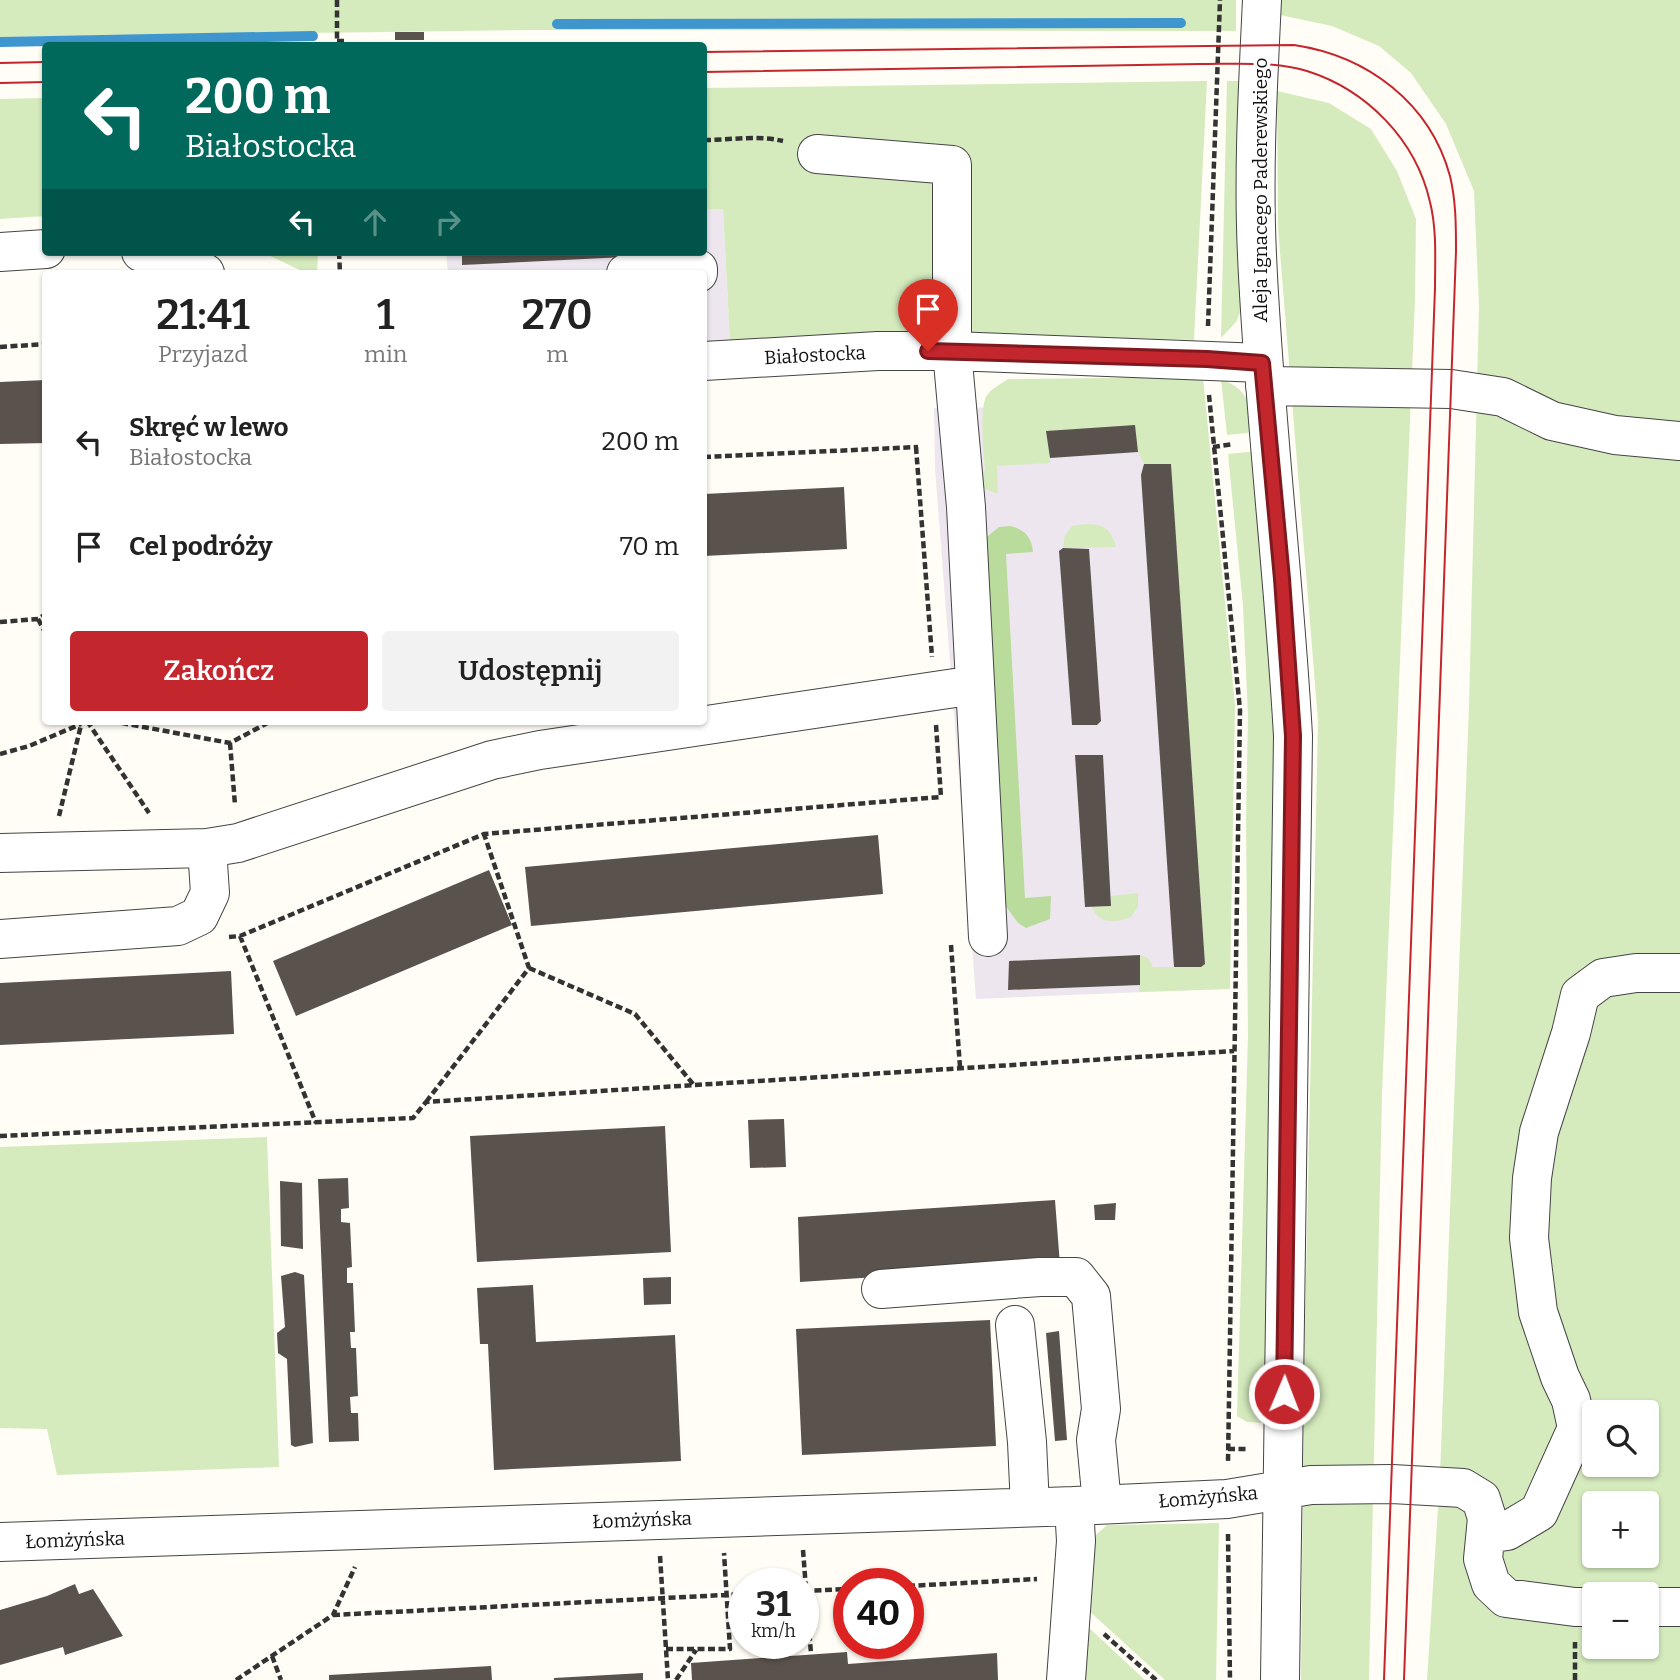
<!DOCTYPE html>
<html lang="pl">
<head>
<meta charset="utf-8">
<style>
	body { margin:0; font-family:Bitter,serif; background:#f2f2f2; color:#222; height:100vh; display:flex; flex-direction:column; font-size:26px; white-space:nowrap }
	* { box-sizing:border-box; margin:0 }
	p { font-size:23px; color:#767676 }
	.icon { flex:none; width:38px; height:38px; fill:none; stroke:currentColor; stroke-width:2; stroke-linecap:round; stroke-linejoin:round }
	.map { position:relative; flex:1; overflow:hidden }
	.drawer { position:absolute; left:42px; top:270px; width:665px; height:455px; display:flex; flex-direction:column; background:#fff; border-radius:7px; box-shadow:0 2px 5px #0004 }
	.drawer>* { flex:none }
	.banner { position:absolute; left:42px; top:42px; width:665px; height:214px; border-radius:7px; box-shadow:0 2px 5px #0004; background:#00695c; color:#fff; overflow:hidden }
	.controls { position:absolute; left:1582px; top:1400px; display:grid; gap:14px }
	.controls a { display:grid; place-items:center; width:77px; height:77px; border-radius:7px; background:#fff; box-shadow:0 2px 5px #0004; font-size:35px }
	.speed { position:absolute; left:728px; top:1568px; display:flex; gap:14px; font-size:35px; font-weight:700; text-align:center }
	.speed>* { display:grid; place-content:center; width:91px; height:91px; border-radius:50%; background:#fff; box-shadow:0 2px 5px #0004; line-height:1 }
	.speed small { font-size:18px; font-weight:400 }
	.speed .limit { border:10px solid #d22; background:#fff; color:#111 }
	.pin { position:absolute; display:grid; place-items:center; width:60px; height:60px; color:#fff; margin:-72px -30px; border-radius:50% 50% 50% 0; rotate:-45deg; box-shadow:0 0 7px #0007 }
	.pin .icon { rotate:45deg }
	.me { position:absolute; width:77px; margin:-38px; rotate:1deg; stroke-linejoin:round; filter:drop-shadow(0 0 5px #0008) }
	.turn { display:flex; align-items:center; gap:24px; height:147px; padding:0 28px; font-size:32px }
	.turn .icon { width:91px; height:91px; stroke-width:2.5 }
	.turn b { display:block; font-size:49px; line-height:60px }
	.lanes { display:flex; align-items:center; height:66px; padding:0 28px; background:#0003; justify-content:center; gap:35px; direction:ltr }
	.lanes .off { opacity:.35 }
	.eta { display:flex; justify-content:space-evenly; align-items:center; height:119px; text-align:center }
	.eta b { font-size:42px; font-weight:600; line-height:49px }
	.button { display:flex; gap:14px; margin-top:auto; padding:14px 28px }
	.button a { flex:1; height:80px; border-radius:7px; background:#c4262e; color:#fff; font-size:28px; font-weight:600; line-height:80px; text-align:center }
	.button a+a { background:#f2f2f2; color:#222 }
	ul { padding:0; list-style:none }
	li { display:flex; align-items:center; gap:21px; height:105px; padding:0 28px }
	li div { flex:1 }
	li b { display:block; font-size:26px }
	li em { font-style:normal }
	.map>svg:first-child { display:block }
	.industrial { fill:#eee6ef }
	.green { fill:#d5ebbd; fill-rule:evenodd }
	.forest { fill:#b9dc9c }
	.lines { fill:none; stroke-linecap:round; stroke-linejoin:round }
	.stream { stroke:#3f96cf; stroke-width:10 }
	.building { fill:#5a524d }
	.minor-casing { stroke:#444; stroke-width:40 }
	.path { stroke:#333; stroke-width:4.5; stroke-dasharray:7 3.5; stroke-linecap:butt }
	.minor { stroke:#fff; stroke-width:38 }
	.tram { stroke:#c4262e; stroke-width:2 }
	.route-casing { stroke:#7f191e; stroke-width:18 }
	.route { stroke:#c4262e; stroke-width:12 }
	.labels { text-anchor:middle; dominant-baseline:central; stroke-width:7; stroke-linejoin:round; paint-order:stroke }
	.street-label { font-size:19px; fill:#111; stroke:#fff }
</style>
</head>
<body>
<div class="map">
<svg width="1680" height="1680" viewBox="0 0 1680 1680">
	<rect width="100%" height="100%" fill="#fffdf5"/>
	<!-- industrial -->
	<path class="industrial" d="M723,209L730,344L704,346V273H448L446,252H704V210Z
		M1191,405L1217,989L976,999L935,468L934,408Z"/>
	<!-- green -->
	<path class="green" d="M0,0H1236V31L531,30L0,37Z
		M1282,0H1680V1680H1427L1440,1476L1469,706L1479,306L1474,191L1446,124L1411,73L1379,46L1332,26L1280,15ZM1594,1412H1647V1465H1594ZM1594,1503H1647V1556H1594ZM1594,1594H1647V1647H1594Z
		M1207,81L1194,340L1012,335L730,344L723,209L704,210V88Z
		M1227,81H1241L1245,301L1236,322L1221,338Z
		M1277,91L1329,103L1371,129L1397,171L1416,219L1415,300L1382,1094L1369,1680H1301L1304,1372L1318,721L1278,227Z
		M45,98V216L0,219V99Z
		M262,252H318L317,273H306Z
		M1203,377L1235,705L1230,989L1139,992L1140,955L1148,958L1153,967H1201L1205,964L1171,465L1144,464L1138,452L1134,425L1047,431L1050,463L997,466L998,494L983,488L977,471H985C984,454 979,412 986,397C990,389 1001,384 1008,379Z
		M1221,379C1250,391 1249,403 1256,432L1227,435Z
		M1257,451L1275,686L1267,1423L1247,1422L1237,1416L1248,1036L1246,817L1248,716L1243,606L1228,454Z
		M1085,524C1103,524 1111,528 1116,547L1063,548L1065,535L1072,526Z
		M1138,893V907L1131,917C1116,923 1099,925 1092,907L1111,906V896Z
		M267,1137L279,1467L57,1475L47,1429L0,1428V1147Z
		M1219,1523L1216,1680H1165L1088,1610L1092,1547L1096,1535L1107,1525Z
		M1087,1626L1145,1680H1082Z"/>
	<!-- forest -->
	<path class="forest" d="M1010,526C1024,529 1032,537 1033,552L1006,554L1025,898L1051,896L1050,919L1026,928L1018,923L1002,901L982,541L999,527Z"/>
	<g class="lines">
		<!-- stream -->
		<path class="stream" d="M557,24L1181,23
			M0,42L313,36"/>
	</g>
	<!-- building -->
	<path class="building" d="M395,32H424V40H395Z
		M462,252H685V254L462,265Z
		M46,380V443L0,444V382Z
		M1135,425L1138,452L1050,458L1046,431Z
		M1144,464H1171L1205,964L1201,967H1174L1141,475Z
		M844,487L847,549L704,556V494Z
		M1063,548L1089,549L1101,721L1097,725H1072L1059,551Z
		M1075,755H1103L1111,906L1085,907Z
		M878,835L883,894L531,926L525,867Z
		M489,870L512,925L296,1016L273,961Z
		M1140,955V985L1008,990L1009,961Z
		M231,971L234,1034L0,1045V983Z
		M784,1119L786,1167L750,1168L748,1120Z
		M665,1126L671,1252L477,1262L470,1136Z
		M348,1178L349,1208L341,1209V1222L350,1223L352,1267L347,1268V1283H353L355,1332H350L351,1348H356L358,1396L350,1397L351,1413H358L359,1441L329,1442L318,1179Z
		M280,1181L302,1183L303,1249L281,1246Z
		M1055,1200L1060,1265L800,1282L798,1217Z
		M1116,1203L1115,1220H1095L1094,1205Z
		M295,1272L304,1275L313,1443L295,1447L291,1445L287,1359L278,1353L277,1333L285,1327L281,1276Z
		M671,1277V1304L644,1305L643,1278Z
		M533,1285L536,1342L675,1335L681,1461L494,1470L488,1344H480L477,1288Z
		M990,1320L996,1446L802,1455L796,1329Z
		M1059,1331L1067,1440L1055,1441L1046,1333Z
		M75,1584L79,1594L93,1589L123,1636L65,1655L63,1647L0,1665V1610L47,1596Z
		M847,1652L848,1664L997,1653L998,1680H692L691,1663Z
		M491,1666L492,1680H329V1675Z
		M643,1673V1680H554V1678Z"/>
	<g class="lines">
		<!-- minor casing -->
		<g class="minor-casing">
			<path id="minor" d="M1262,0C1258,84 1253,170 1257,255C1264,415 1284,575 1293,736L1280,1680
				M817,154L952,165V351L966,507L988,937
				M0,252L46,249
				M141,252L205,273
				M626,273L698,269V273
				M704,361L878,351H952L1262,363
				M1265,386L1451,389L1503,397L1552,421L1615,435L1680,441
				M0,853L207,848L238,843L492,760L540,750L975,685
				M0,939L178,926L199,916L210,893L207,848
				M881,1289L1040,1277H1076L1091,1296L1101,1409L1096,1440L1102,1504
				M1015,1325L1027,1442L1030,1507
				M1486,1534L1507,1531L1539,1512L1577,1428L1571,1400L1560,1377L1538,1312L1529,1238L1532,1178L1539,1132L1571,1033L1580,995L1603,978L1636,973H1680
				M0,1542L1074,1506L1227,1499L1311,1485L1392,1484L1463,1488L1481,1499L1487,1518L1483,1559L1491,1584L1506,1598L1575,1607H1594
				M1647,1607H1680
				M1066,1680L1076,1541L1074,1506"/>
		</g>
		<!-- path -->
		<path class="path" d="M337,0V46
			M337,41H345
			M704,140C730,140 757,135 783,141
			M339,252L340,273
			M1208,326L1220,0
			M0,347L46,344
			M1209,395L1240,710L1228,1462
			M916,447L932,657
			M1213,447L1233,444
			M704,457L918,447
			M38,619L46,634
			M0,622L38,619L46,614
			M87,721L149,813
			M111,721L230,743L271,721
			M936,725L941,797
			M230,743L235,805
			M0,754L29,746L81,724
			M59,816L82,721
			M240,936L316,1123
			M229,937L240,936L484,834L941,797
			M951,945L960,1067
			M529,968L635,1014L693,1084
			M426,1102L529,968L484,834
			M0,1136L413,1118L426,1102L1234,1051
			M1228,1449H1248
			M1228,1534L1230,1680
			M803,1550L811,1654
			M660,1556L668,1680
			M908,1586L1037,1579
			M804,1591L849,1589
			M333,1615L744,1594
			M1104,1634L1156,1680
			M666,1649H730L724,1553
			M272,1656L281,1680
			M236,1680L333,1615L355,1567
			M676,1680L696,1650
			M1575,1680V1642"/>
		<!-- minor -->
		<use href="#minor" class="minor"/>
		<!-- tram -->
		<path class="tram" d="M704,52L1294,45C1368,56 1430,103 1450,176C1456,201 1456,226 1456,251L1404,1680
			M0,63L46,62
			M704,72L1200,64C1235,64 1273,61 1307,71C1367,90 1416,140 1430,202C1437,230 1435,260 1435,288L1384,1680
			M0,83L46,82"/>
	</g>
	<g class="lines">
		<!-- route casing -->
		<g class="route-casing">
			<path id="route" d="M928,351L1207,359L1262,363L1282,579L1293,736L1284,1394"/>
		</g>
		<!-- route -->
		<use href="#route" class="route"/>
	</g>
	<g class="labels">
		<!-- street labels -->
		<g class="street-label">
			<text transform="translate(1260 190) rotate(-90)">Aleja Ignacego Paderewskiego</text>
			<text transform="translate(815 355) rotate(-3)">Białostocka</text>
			<text transform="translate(1208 1497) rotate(-5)">Łomżyńska</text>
			<text transform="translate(642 1520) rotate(-2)">Łomżyńska</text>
			<text transform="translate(75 1540) rotate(-2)">Łomżyńska</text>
		</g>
	</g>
</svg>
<div class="controls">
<a><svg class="icon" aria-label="search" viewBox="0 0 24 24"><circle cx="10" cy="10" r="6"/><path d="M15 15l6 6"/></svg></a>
<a>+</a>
<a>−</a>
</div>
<div class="speed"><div>31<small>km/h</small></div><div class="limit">40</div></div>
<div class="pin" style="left:928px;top:351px;background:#d93025"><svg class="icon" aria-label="arrive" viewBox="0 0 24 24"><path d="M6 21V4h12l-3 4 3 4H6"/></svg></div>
<svg class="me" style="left:1284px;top:1394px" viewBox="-20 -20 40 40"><circle r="17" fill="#c4262e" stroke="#fff" stroke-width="3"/><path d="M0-11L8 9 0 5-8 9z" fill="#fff"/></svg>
<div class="banner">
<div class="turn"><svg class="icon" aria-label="left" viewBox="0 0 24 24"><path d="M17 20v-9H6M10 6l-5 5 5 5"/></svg><div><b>200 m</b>Białostocka</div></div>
<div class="lanes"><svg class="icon" aria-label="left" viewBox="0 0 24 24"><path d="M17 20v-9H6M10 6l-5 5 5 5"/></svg><svg class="icon off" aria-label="ahead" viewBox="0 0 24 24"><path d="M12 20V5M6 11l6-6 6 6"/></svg><svg class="icon off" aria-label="right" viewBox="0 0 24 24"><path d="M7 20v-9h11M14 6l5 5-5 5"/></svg></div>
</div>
<section class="drawer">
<div class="eta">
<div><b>21:41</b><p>Przyjazd</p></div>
<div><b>1</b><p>min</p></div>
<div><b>270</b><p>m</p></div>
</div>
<ul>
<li><svg class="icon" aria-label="left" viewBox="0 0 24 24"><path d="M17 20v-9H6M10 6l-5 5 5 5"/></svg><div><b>Skręć w lewo</b><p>Białostocka</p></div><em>200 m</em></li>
<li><svg class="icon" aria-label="arrive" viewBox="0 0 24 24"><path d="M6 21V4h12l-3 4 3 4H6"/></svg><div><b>Cel podróży</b></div><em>70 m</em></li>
</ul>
<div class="button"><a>Zakończ</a><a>Udostępnij</a></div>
</section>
</div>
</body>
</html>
